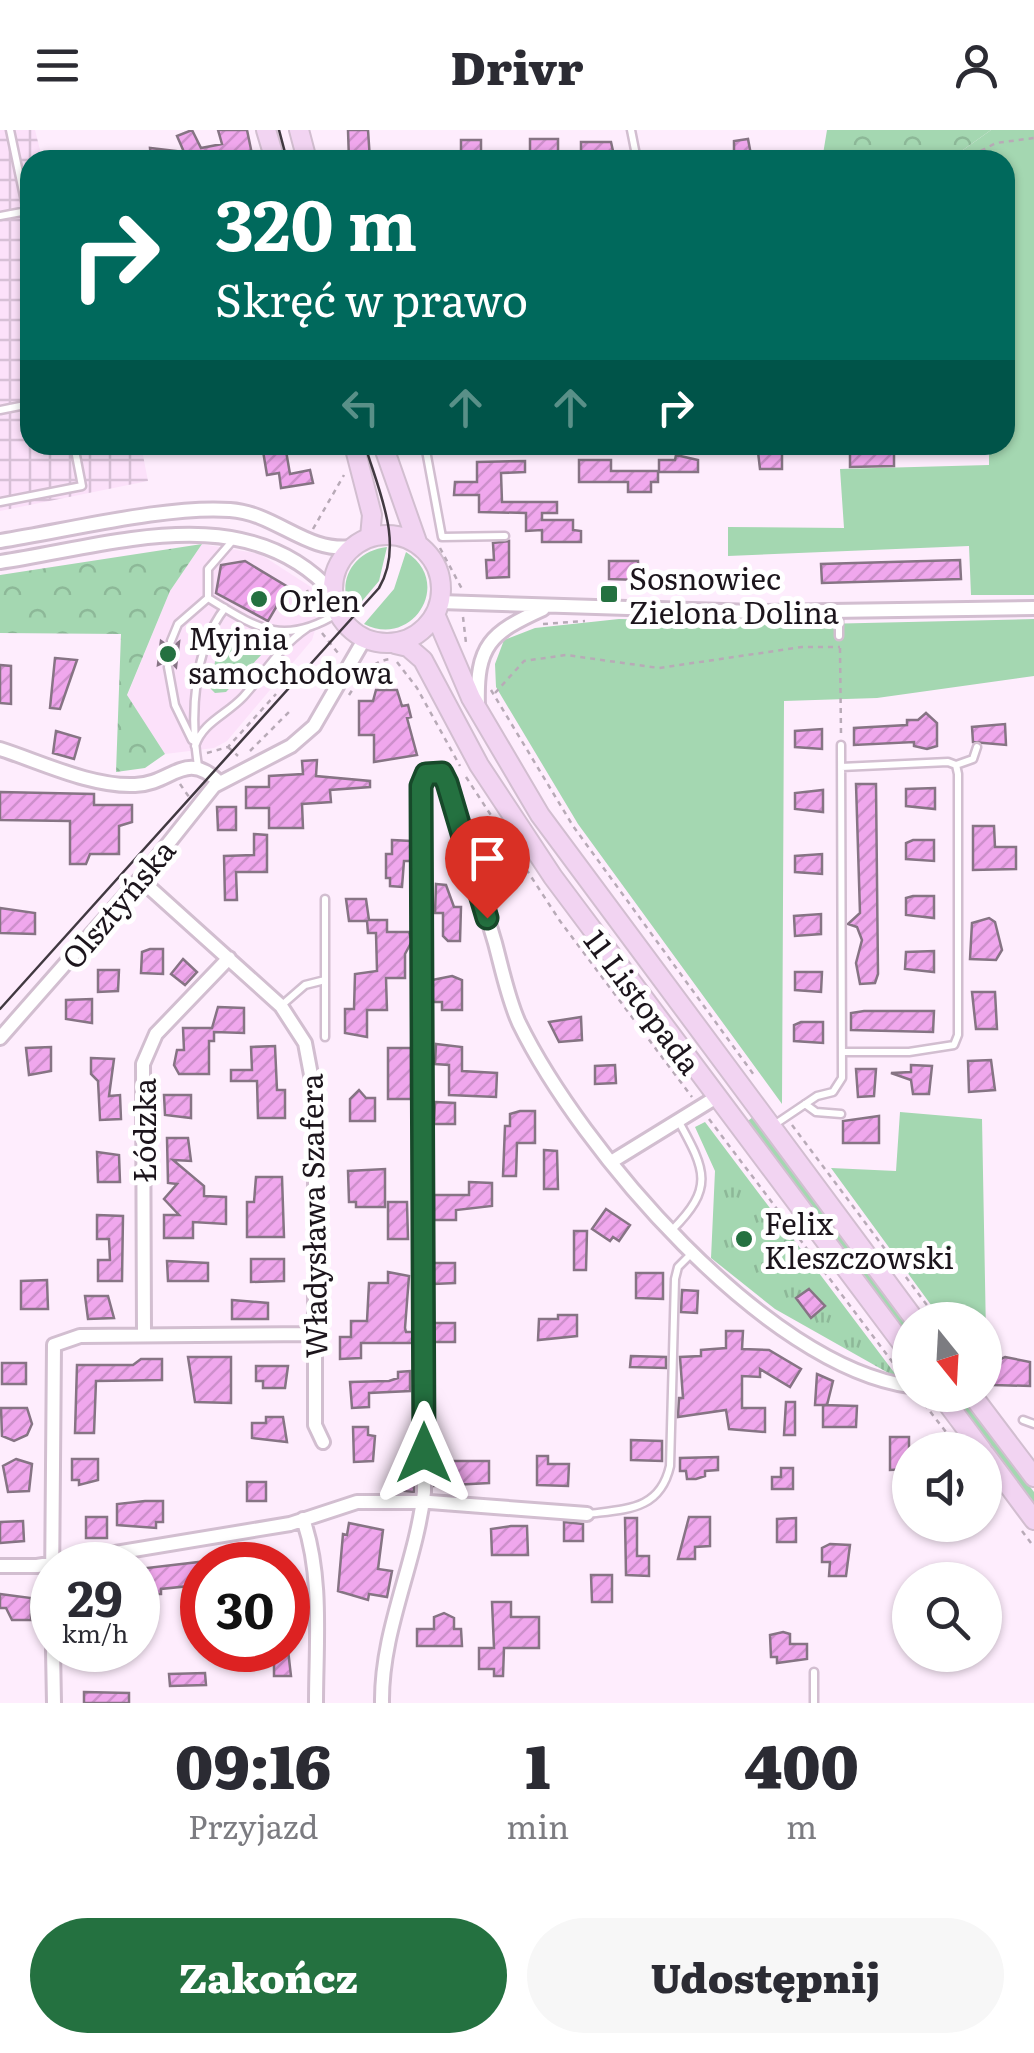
<!DOCTYPE html>
<html lang="pl">
<head>
<meta charset="utf-8">
<style>
	body { margin:0; font-family:Literata,serif; background:#f7f7f7; color:#2b2b33; height:100vh; display:flex; flex-direction:column; font-size:38px; white-space:nowrap }
	* { box-sizing:border-box; margin:0 }
	p { font-size:32px; color:#7c7c81 }
	.icon { flex:none; width:55px; height:55px; fill:none; stroke:currentColor; stroke-width:2; stroke-linecap:round; stroke-linejoin:round }
	.map { position:relative; height:1573px; overflow:hidden }
	.side { display:flex; flex-direction:column; background:#fff; flex:1 }
	.side>* { flex:none }
	.guide { position:absolute; left:20px; top:20px; width:995px; height:305px; border-radius:30px; box-shadow:0 2px 8px #0004; background:#00695c; color:#fff; overflow:hidden }
	.needle { width:65px; rotate:162deg }
	.controls { position:absolute; left:892px; top:1172px; display:grid; gap:20px }
	.controls a { display:grid; place-items:center; width:110px; height:110px; border-radius:50%; background:#fff; box-shadow:0 2px 8px #0004; font-size:50px }
	.speed { position:absolute; left:30px; top:1412px; display:flex; gap:20px; font-size:50px; font-weight:700; text-align:center }
	.speed>* { display:grid; place-content:center; width:130px; height:130px; border-radius:50%; background:#fff; box-shadow:0 2px 8px #0004; line-height:1 }
	.speed small { font-size:25px; font-weight:400 }
	.speed .limit { border:15px solid #d22; background:#fff; color:#111 }
	.pin { position:absolute; display:grid; place-items:center; width:85px; height:85px; color:#fff; margin:-102px -42px; border-radius:50% 50% 50% 0; rotate:-45deg; box-shadow:0 0 10px #0007 }
	.pin .icon { rotate:45deg }
	.me { position:absolute; width:110px; margin:-55px; rotate:0deg; stroke-linejoin:round; filter:drop-shadow(0 0 8px #0008) }
	.turn { display:flex; align-items:center; gap:35px; height:210px; padding:0 30px; font-size:45px }
	.turn .icon { width:130px; height:130px; stroke-width:2.5 }
	.turn b { display:block; font-size:70px; line-height:85px }
	.lanes { display:flex; align-items:center; height:95px; padding:0 30px; background:#0003; justify-content:center; gap:50px; direction:ltr }
	.lanes .off { opacity:.35 }
	.eta { display:flex; justify-content:space-evenly; align-items:center; height:170px; text-align:center }
	.eta b { font-size:60px; font-weight:800; line-height:70px }
	.button { display:flex; gap:20px; margin-top:auto; padding:20px 30px }
	.button a { flex:1; height:115px; border-radius:60px; background:#247140; color:#fff; font-size:40px; font-weight:800; line-height:115px; text-align:center }
	.button a+a { background:#f7f7f7; color:#2b2b33 }
	header { display:flex; justify-content:space-between; align-items:center; height:130px; padding:0 30px; background:#fff; font-size:45px; font-weight:800 }
	.map>svg:first-child { display:block }
	.built { fill:#fce1fa }
	.industrial { fill:url(#industrial-grid) }
	.green { fill:#a4d7b1 }
	.forest { fill:url(#forest-crowns) }
	.park { fill:url(#park-tufts) }
	.building { fill:url(#building-hatch); stroke:#867484; stroke-width:2.5 }
	.lines { fill:none; stroke-linecap:round; stroke-linejoin:round }
	.service-casing { stroke:#d2bed0; stroke-width:11 }
	.minor-casing { stroke:#d2bed0; stroke-width:18 }
	.secondary-casing { stroke:#d2bed0; stroke-width:22 }
	.path { stroke:#b8aab7; stroke-width:2.5; stroke-dasharray:5 5; stroke-linecap:butt }
	.service { stroke:#fff; stroke-width:6 }
	.minor { stroke:#fff; stroke-width:12 }
	.secondary { stroke:#f2d4f2; stroke-width:18 }
	.tram { stroke:#413941; stroke-width:2.5 }
	.route-casing { stroke:#17492a; stroke-width:25 }
	.route { stroke:#247140; stroke-width:18 }
	.poi-dot { fill:#247140; stroke:#fff; stroke-width:4 }
	.labels { text-anchor:middle; dominant-baseline:central; stroke-width:10; stroke-linejoin:round; paint-order:stroke }
	.poi-label { font-size:30px; fill:#1c151c; stroke:#fff; text-anchor:start }
	.street-label { font-size:30px; fill:#1c151c; stroke:#fff }
</style>
</head>
<body>
<header><svg class="icon" aria-label="menu" viewBox="0 0 24 24"><path d="M4 6h16M4 12h16M4 18h16"/></svg>Drivr<svg class="icon" aria-label="person" viewBox="0 0 24 24"><circle cx="12" cy="8" r="4"/><path d="M4 21q1-7 8-7t8 7"/></svg></header>
<div class="map">
<svg width="1034" height="1573" viewBox="0 0 1034 1573">
	<defs>
		<pattern id="industrial-grid" width="8" height="8" patternUnits="userSpaceOnUse" patternTransform="scale(2.5)"><rect width="8" height="8" fill="#fce1fa"/><path d="M0 4h8M4 0v8" fill="none" stroke="#d7c0d6"/></pattern>
		<pattern id="forest-crowns" width="20" height="18" patternUnits="userSpaceOnUse" patternTransform="scale(2.5)"><rect width="20" height="18" fill="#a4d7b1"/><path d="M2 6a3 3 0 1 1 6 0M12 15a3 3 0 1 1 6 0" fill="none" stroke="#8db898"/></pattern>
		<pattern id="park-tufts" width="24" height="20" patternUnits="userSpaceOnUse" patternTransform="scale(2.5)"><rect width="24" height="20" fill="#a4d7b1"/><path d="M3 7l-1-3M5 7V3M7 7l1-3M15 17l-1-3M17 17v-4M19 17l1-3" fill="none" stroke="#8db898"/></pattern>
		<pattern id="building-hatch" width="6" height="6" patternUnits="userSpaceOnUse" patternTransform="scale(2.5)"><rect width="6" height="6" fill="#f0a7ed"/><path d="M-1 1l2-2M0 6l6-6M5 7l2-2" fill="none" stroke="#cd8fcb"/></pattern>
	</defs>
	<rect width="100%" height="100%" fill="#feedfd"/>
	<!-- built -->
	<path class="built" d="M202,414L260,424L311,457L322,477L312,510L227,611L214,618L165,624L127,566L170,461Z"/>
	<!-- industrial -->
	<path class="industrial" d="M0,0H35L41,24L64,30H30V315H141L148,351L0,381Z"/>
	<!-- green -->
	<path class="green" d="M991,0H1034V465H971L969,416L728,426V397L844,398L840,339L989,335V315H1005V30H949Z
		M387,417L379,451L352,483C335,453 352,421 387,417Z
		M406,422C454,452 413,519 364,494L394,459Z
		M619,489L821,494L1034,489V546L877,568L784,571L782,974L578,694L496,557L495,534L504,510L535,498Z
		M232,498L261,516L264,522L226,562L215,563L209,557L222,503Z
		M900,982L982,989L987,1258L985,1190H942L831,1038L896,1041Z
		M753,987L910,1196V1213L745,993Z
		M949,1265H961L1034,1362V1378Z"/>
	<!-- forest -->
	<path class="forest" d="M827,0H991L949,30H822Z
		M202,414L170,461L127,565L165,624L145,638L116,642L121,504L0,503V445Z"/>
	<!-- park -->
	<path class="park" d="M705,992L899,1249L775,1179L711,1128L715,1041L695,997Z"/>
	<!-- building -->
	<path class="building" d="M192,0L201,18L222,14L218,0H247L252,24L245,26L246,30H151L150,18L184,22L177,6Z
		M348,0H368L370,30H349Z
		M530,9H558V30H530Z
		M748,9L752,30H734V11Z
		M461,10H481V30H461Z
		M581,12H611L615,30H581Z
		M262,315H285L290,344L310,340L313,353L281,358L279,343L267,345Z
		M866,320L894,322V336L850,337V321Z
		M758,322H782V339H760Z
		M676,325L698,330V342H659V330H675Z
		M579,330H611V341H658V352H651V362H628V352H579Z
		M525,331V342L501,343L502,372H557V383H542V390H573V400L581,401V412H542V400L526,401V383L479,382V365H454L455,352H477V332Z
		M509,411V447L487,448L486,430H494L493,413Z
		M960,430L961,449L822,453L821,434Z
		M245,431L288,457L268,491L216,463L221,435Z
		M609,431H638L639,450L609,449Z
		M161,511L171,518L179,512L176,537L169,530L158,535Z
		M55,528L77,530L60,579L50,578Z
		M0,535L11,536V574L0,573Z
		M376,560H397L402,576L408,575L411,587L407,588L417,625L374,632V605H359V571H373Z
		M926,583L937,593V616L927,619L914,616V612L854,615V598L907,595V590H918Z
		M1005,594L1006,615L973,612L972,597Z
		M822,599V619L795,617V601Z
		M56,601L80,608L74,629L53,623Z
		M317,630L316,646L370,651V657L330,660L331,672L302,674L303,698H269V678H246V657H269V646L303,644L302,631Z
		M856,654H876L878,844L875,853L860,854L856,833L862,810L857,797L848,794L860,783Z
		M935,658V679L906,676V659Z
		M823,660V682L795,679V663Z
		M0,662L94,664V675H132V692L119,696V724H90L86,734H70V691L0,690Z
		M217,677H236V700H218Z
		M973,696H994L995,717H1016V739L973,740Z
		M254,704L267,705V742H236L237,770H225L224,726L254,725Z
		M392,710L411,711V731H404L402,757L390,756V748H386V724H392Z
		M913,710H934V731L906,729V713Z
		M822,724V744L795,742V726Z
		M436,754L446,755L454,777H461L460,811H448L443,806V783H435Z
		M913,766H934V788L906,785V768Z
		M346,769H366L369,790H387V802H409L412,811L405,824V848H386L387,880H367V907L345,903V879H354L355,844L377,841L376,803H368L367,791H349Z
		M0,778L35,783V804L0,803Z
		M821,784V804L795,806L794,786Z
		M989,788L995,792L1002,820L996,830L970,829L972,793Z
		M150,819H163V844L141,843L142,822Z
		M934,821V842L905,839L906,822Z
		M183,829L197,842L185,855L171,844Z
		M98,840H119L118,861L98,862Z
		M795,842H822L821,862L795,860Z
		M452,846L462,850V880H442V872H432V850Z
		M972,862H995L997,899H976Z
		M92,869V893L66,889V870Z
		M218,877L244,878V903L214,902V911H209V944H179L174,935L177,920H184L183,898H212Z
		M864,881H934L933,902L851,900V883Z
		M581,887L582,910L559,912L549,892Z
		M801,892H823V913L794,911V895Z
		M436,914L462,917V941L497,943L496,967L449,965V935L435,934Z
		M275,916L277,960H285V988H258L257,951H231V940H252L251,917Z
		M51,917V941L29,945L26,918Z
		M388,918H411V969H388Z
		M91,928L114,929L109,966L120,965L121,989L100,990L98,951L91,944Z
		M991,930L995,960L969,962L968,931Z
		M615,935L616,953L595,954V936Z
		M911,935L932,936L929,964H913L911,950L891,943L911,942Z
		M856,939H876L874,966L858,967Z
		M359,960L366,968H375V991H350V969Z
		M164,965H191V988L165,985Z
		M435,972L455,973V994H434Z
		M520,981H535V1013H517L516,1046H503L505,996H510V984Z
		M879,986V1013H843V991Z
		M167,1008H188L191,1031L173,1030L204,1056V1066L226,1067V1094L193,1092V1108H164V1085H179L164,1069L177,1054L168,1053Z
		M544,1020L557,1021L558,1059H544Z
		M97,1022L119,1025L120,1052H98Z
		M385,1039V1077H356V1072H349L348,1041Z
		M256,1047H282L284,1107H247V1072H254Z
		M469,1052L492,1053V1076L456,1080V1090H434V1065H469Z
		M388,1072H407L408,1109H388Z
		M606,1079L630,1095L619,1111L613,1107L610,1111L592,1099Z
		M97,1085L123,1086L122,1151H98V1130H110L109,1109H97Z
		M574,1101H587L586,1140H574Z
		M251,1129H284V1151L251,1152Z
		M167,1131L208,1133V1151H168Z
		M433,1133H455V1153L434,1154Z
		M388,1142L409,1146L405,1198L406,1202H413V1213H361V1228L340,1229V1207H351V1191H367L369,1153H388Z
		M636,1143H663V1169L636,1168Z
		M47,1150L48,1179H21V1151Z
		M809,1159L825,1176L811,1188L796,1168Z
		M682,1160L698,1161L697,1183L681,1182Z
		M85,1166H108L114,1188L88,1189Z
		M232,1170L268,1173V1189H232Z
		M558,1185H577V1206L538,1210L539,1189H558Z
		M433,1193H455V1212H433Z
		M726,1201H743L742,1219L769,1220L801,1239L790,1257L760,1239V1247L742,1246V1278H765V1302L729,1299L726,1280L678,1287L679,1268H683L680,1227L701,1226V1220L726,1218Z
		M631,1226L666,1227V1238L630,1237Z
		M188,1227H231V1273L195,1272Z
		M1005,1227L1030,1232V1256L993,1255L994,1232Z
		M141,1229H162V1250L96,1251L94,1303H75L77,1235H133Z
		M2,1233H26V1254H2Z
		M256,1236H288L285,1258H263V1251H256Z
		M410,1241V1261L369,1263V1277L352,1278L350,1252L389,1251L398,1248V1242Z
		M817,1244L833,1251L827,1275H815Z
		M786,1272H795V1305H784Z
		M823,1275L857,1276L856,1297H823Z
		M1,1278H27L32,1294L27,1305L14,1311L2,1306Z
		M266,1287H283L287,1312L252,1308V1293H266Z
		M353,1297H368V1305L375,1306L373,1331L354,1332Z
		M890,1307H909V1339L890,1340Z
		M631,1310L662,1311V1331L631,1330Z
		M537,1326H548V1334H569L568,1356L537,1355Z
		M718,1327V1340L705,1341V1346L696,1349H687L686,1341H680V1328Z
		M16,1329L32,1334L29,1361L8,1362L3,1336Z
		M72,1329H98V1350L79,1355V1350H72Z
		M434,1331H489V1353L434,1356Z
		M781,1338H793V1359H772V1347H781Z
		M392,1341L414,1343V1362L391,1360Z
		M247,1352H266V1371H247Z
		M145,1371H163V1392H156V1398L117,1395V1374Z
		M86,1387H107V1408H86Z
		M689,1387H710V1416L695,1417V1429H678Z
		M625,1388H637V1426H649V1446L626,1445Z
		M796,1388V1412H777V1389Z
		M23,1391L24,1411L0,1413V1392Z
		M564,1392L583,1394V1411H564Z
		M349,1393L383,1400L378,1439L392,1441L387,1467L369,1464L368,1470L338,1461L343,1404L347,1405Z
		M511,1396H527L528,1425H492L491,1399Z
		M830,1414L850,1415L846,1446H829L830,1432H822V1418Z
		M199,1432V1455L161,1459V1464H152L153,1471H139L138,1439Z
		M591,1445H612V1472H592Z
		M0,1464L31,1468V1490H12L6,1478H0Z
		M492,1472H511V1487H539V1518H504L503,1546H494V1539H479V1518H494Z
		M444,1483L454,1488V1499H461L462,1516H417V1499H434V1487Z
		M783,1502L790,1504V1514H807V1529L777,1533V1527H771L770,1505Z
		M261,1520H288L291,1546H274V1533L261,1534Z
		M205,1543L206,1555L170,1556L169,1544Z
		M84,1562L129,1563V1573H84Z"/>
	<g class="lines">
		<!-- service casing -->
		<g class="service-casing">
			<path id="service" d="M10,0L30,95
				M631,0L637,30
				M0,86L27,81
				M0,280L30,274
				M425,315L442,407L505,406
				M386,319L507,315
				M0,372L82,356L74,315
				M208,468C257,498 283,517 338,483
				M208,468V439L234,409
				M839,482V506
				M171,511L178,494L208,468
				M168,537L175,575L192,610
				M195,616C203,592 226,585 243,567C265,543 279,517 307,498
				M956,635L973,629L977,617
				M198,636C190,587 193,519 225,478
				M841,637L948,632L956,635L958,644V905L954,915L909,922H842
				M325,769V907
				M282,875L305,855L325,850
				M805,974L816,982L841,984
				M774,995L817,966L833,962L842,948L841,615
				M672,1100C714,1058 706,1041 679,992
				M1023,1290L1034,1294
				M588,1384C627,1379 660,1380 670,1336L675,1149L678,1137L692,1123
				M814,1542V1573"/>
		</g>
		<!-- minor casing -->
		<g class="minor-casing">
			<path id="minor" d="M0,411C65,401 168,375 230,380C276,383 306,423 352,417
				M0,432C109,416 247,366 333,463
				M440,472L755,482L1034,478
				M478,576C476,515 490,503 543,479
				M0,619C41,632 91,657 135,655C172,654 185,619 219,652
				M140,749L281,876L305,913L315,966V1295L323,1312
				M0,908L140,749L214,656L291,616L314,596L365,508
				M611,1032L715,968
				M144,1204L143,934L156,904L229,828
				M303,1389C323,1446 316,1514 316,1573
				M0,1436H37L290,1394L357,1372H430L587,1384
				M52,1458L54,1215L80,1206L313,1204
				M53,1520L54,1573
				M382,1573C381,1500 416,1434 424,1362L421,656L425,644L442,643L447,653C463,706 479,760 495,813C502,839 508,869 519,893C580,1018 765,1236 910,1256"/>
		</g>
		<!-- secondary casing -->
		<g class="secondary-casing">
			<path id="secondary" d="M266,0L275,30
				M299,0L307,30
				M354,315L372,385L370,407
				M383,315L417,412
				M333 459a54 54 0 1 1 108 0a54 54 0 1 1-108 0Z
				M435,484L471,568L540,685L915,1190
				M395,514L408,517L423,530L479,635L553,747L910,1224
				M941,1265L982,1320
				M972,1265L1034,1347
				M985,1324L1034,1390"/>
		</g>
		<!-- path -->
		<path class="path" d="M963,30L996,13L1034,8
			M313,399L344,345
			M440,418L462,459
			M307,460L314,481
			M463,487L466,513
			M543,494L585,491
			M322,503L338,523
			M840,518L841,604
			M397,532L417,558L460,636
			M491,560L573,696L754,945
			M495,563L524,531L566,525L659,538L802,517H840
			M349,565C360,548 369,532 390,529
			M228,617L238,626
			M250,621L292,579
			M207,623L228,617L276,564
			M466,647L560,791L692,967
			M180,654L189,667
			M709,989L897,1238
			M792,995L938,1190
			M918,1266L960,1320
			M1022,1401L1034,1417"/>
		<!-- service -->
		<use href="#service" class="service"/>
		<!-- minor -->
		<use href="#minor" class="minor"/>
		<!-- secondary -->
		<use href="#secondary" class="secondary"/>
		<!-- tram -->
		<path class="tram" d="M279,0L287,30
			M0,879L379,458C405,414 378,360 365,315"/>
	</g>
	<g class="lines">
		<!-- route casing -->
		<g class="route-casing">
			<path id="route" d="M424,1323L421,656L426,644L442,643L447,653L487,788"/>
		</g>
		<!-- route -->
		<use href="#route" class="route"/>
	</g>
	<!-- markers -->
	<g class="poi-dot">
		<rect x="599" y="454" width="20" height="20" rx="5"/>
		<circle cx="259" cy="469" r="10"/>
		<circle cx="168" cy="524" r="10"/>
		<circle cx="744" cy="1109" r="10"/>
	</g>
	<g class="labels">
		<!-- poi labels -->
		<g class="poi-label">
			<text x="629" y="447">Sosnowiec<tspan x="629" dy="34">Zielona Dolina</tspan></text>
			<text x="279" y="469">Orlen</text>
			<text x="188" y="507">Myjnia<tspan x="188" dy="34">samochodowa</tspan></text>
			<text x="764" y="1092">Felix<tspan x="764" dy="34">Kleszczowski</tspan></text>
		</g>
		<!-- street labels -->
		<g class="street-label">
			<text transform="translate(117 773) rotate(-50)">Olsztyńska</text>
			<text transform="translate(644 871) rotate(53)">11 Listopada</text>
			<text transform="translate(143 1000) rotate(-90)">Łódzka</text>
			<text transform="translate(312 1086) rotate(-91)">Władysława Szafera</text>
		</g>
	</g>
</svg>
<div class="controls">
<a><svg class="needle" viewBox="-14 -14 28 28"><path d="M0-13l5 13h-10z" fill="#e53935"/><path d="M0 13l5-13h-10z" fill="#7c7c81"/></svg></a>
<a><svg class="icon" aria-label="sound" viewBox="0 0 24 24"><path d="M4 9h4l5-4v14l-5-4H4zM17 9q2 3 0 6"/></svg></a>
<a><svg class="icon" aria-label="search" viewBox="0 0 24 24"><circle cx="10" cy="10" r="6"/><path d="M15 15l6 6"/></svg></a>
</div>
<div class="speed"><div>29<small>km/h</small></div><div class="limit">30</div></div>
<div class="pin" style="left:487px;top:788px;background:#d93025"><svg class="icon" aria-label="arrive" viewBox="0 0 24 24"><path d="M6 21V4h12l-3 4 3 4H6"/></svg></div>
<svg class="me" style="left:424px;top:1323px" viewBox="-20 -20 40 40"><path d="M0-17L14 15 0 8-14 15z" fill="#247140" stroke="#fff" stroke-width="4"/></svg>
<div class="guide">
<div class="turn"><svg class="icon" aria-label="right" viewBox="0 0 24 24"><path d="M7 20v-9h11M14 6l5 5-5 5"/></svg><div><b>320 m</b>Skręć w prawo</div></div>
<div class="lanes"><svg class="icon off" aria-label="left" viewBox="0 0 24 24"><path d="M17 20v-9H6M10 6l-5 5 5 5"/></svg><svg class="icon off" aria-label="ahead" viewBox="0 0 24 24"><path d="M12 20V5M6 11l6-6 6 6"/></svg><svg class="icon off" aria-label="ahead" viewBox="0 0 24 24"><path d="M12 20V5M6 11l6-6 6 6"/></svg><svg class="icon" aria-label="right" viewBox="0 0 24 24"><path d="M7 20v-9h11M14 6l5 5-5 5"/></svg></div>
</div>
</div>
<section class="side">
<div class="eta">
<div><b>09:16</b><p>Przyjazd</p></div>
<div><b>1</b><p>min</p></div>
<div><b>400</b><p>m</p></div>
</div>
<div class="button"><a>Zakończ</a><a>Udostępnij</a></div>
</section>
</body>
</html>
